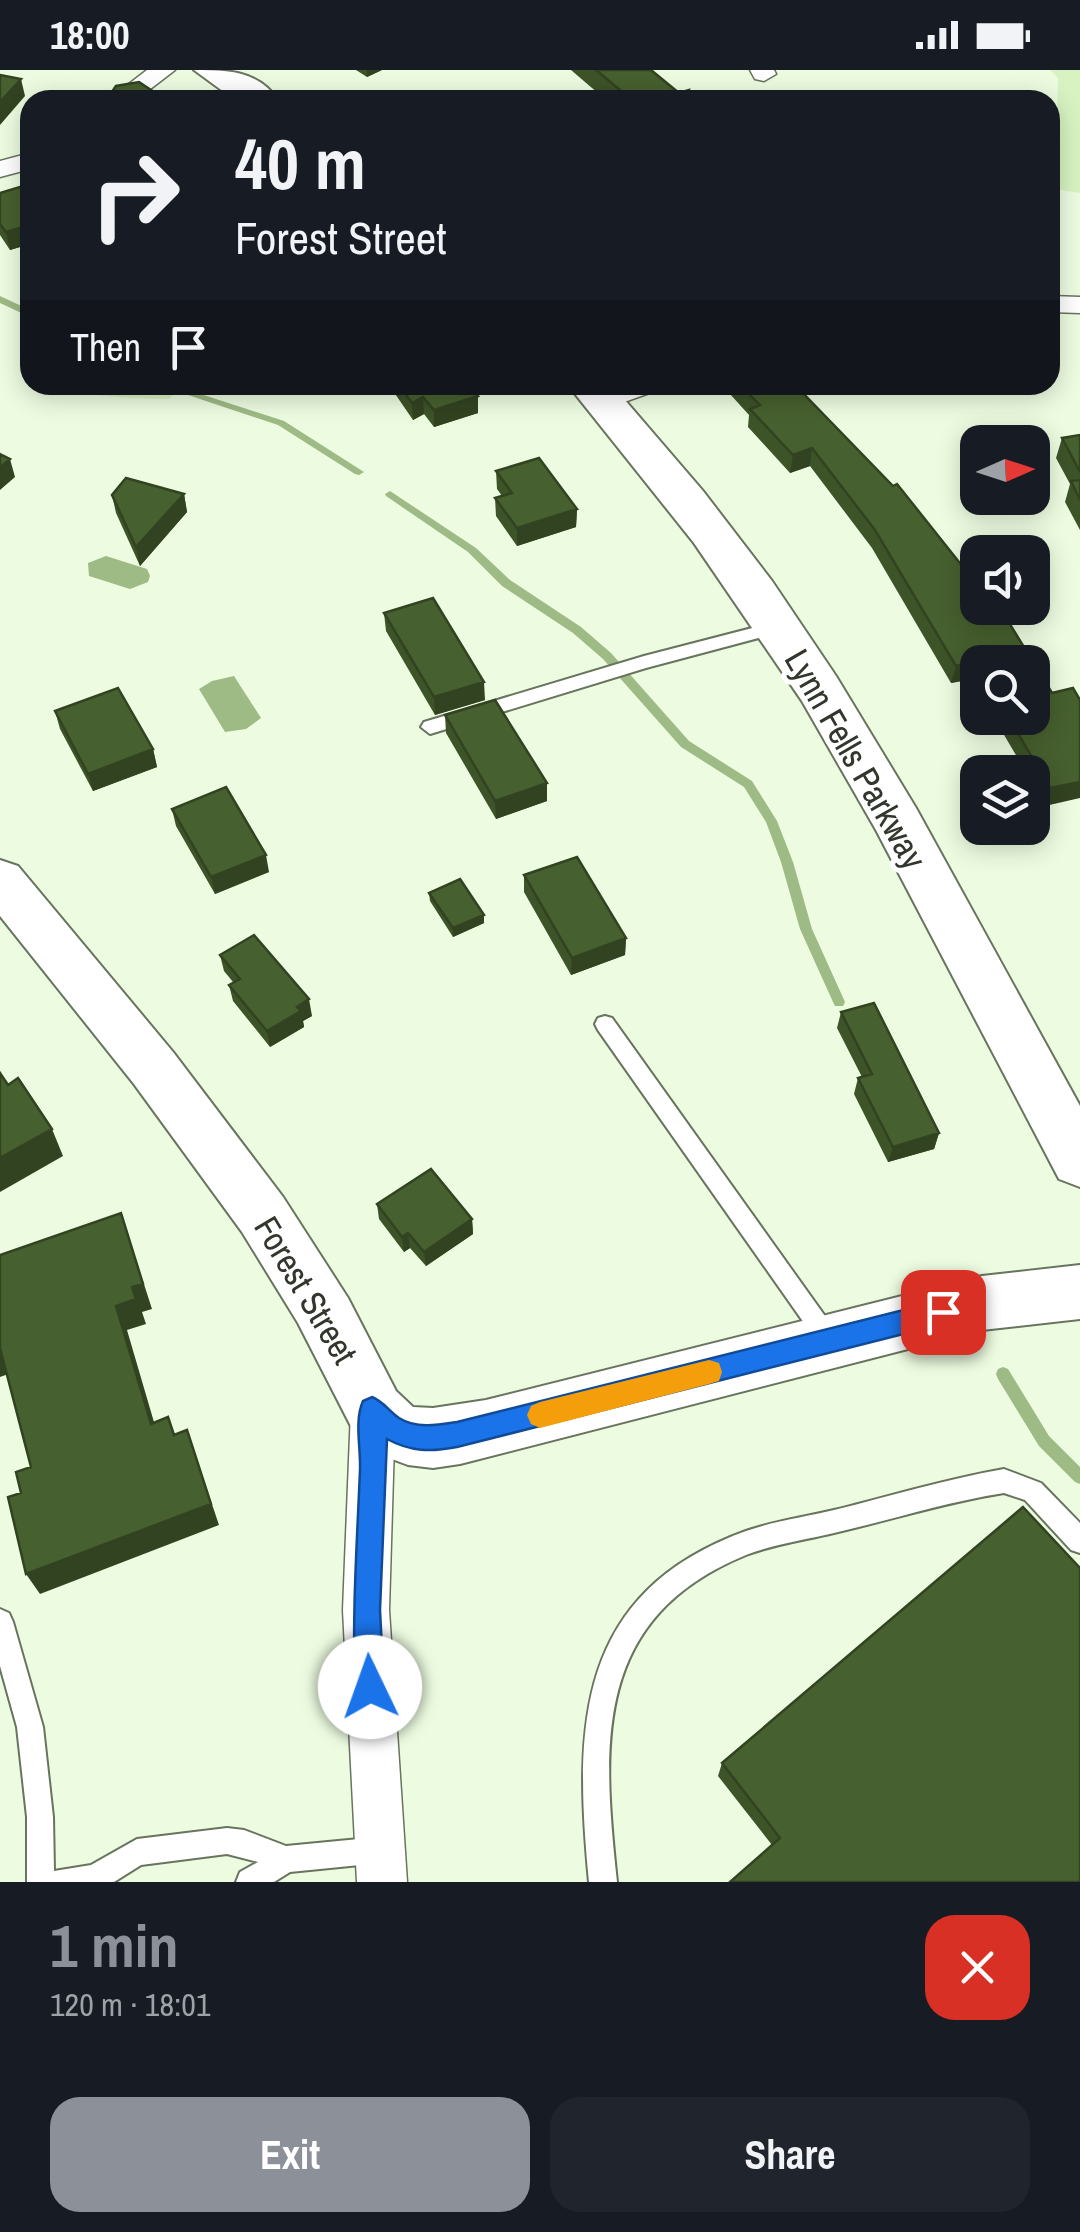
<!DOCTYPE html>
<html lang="en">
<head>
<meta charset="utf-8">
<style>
	body { margin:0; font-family:"Archivo Narrow",sans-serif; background:#20242c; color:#f1f3f6; height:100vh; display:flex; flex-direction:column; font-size:38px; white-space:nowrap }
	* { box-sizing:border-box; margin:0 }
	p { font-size:32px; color:#9ea1a6 }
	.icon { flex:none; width:55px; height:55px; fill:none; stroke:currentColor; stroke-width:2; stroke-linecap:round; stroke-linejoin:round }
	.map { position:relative; height:1812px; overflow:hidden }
	.panel { display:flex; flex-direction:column; background:#171b24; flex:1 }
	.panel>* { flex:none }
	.guide { position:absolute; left:20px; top:20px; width:1040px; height:305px; border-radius:30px; box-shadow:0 5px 25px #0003; background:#171b24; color:#f1f3f6; overflow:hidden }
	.needle { width:65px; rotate:87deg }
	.controls { position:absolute; left:960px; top:355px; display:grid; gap:20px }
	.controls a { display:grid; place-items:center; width:90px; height:90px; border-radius:20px; background:#171b24; box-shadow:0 5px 25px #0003; font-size:50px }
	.pin { position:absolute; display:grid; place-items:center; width:85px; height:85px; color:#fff; margin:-42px; border-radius:20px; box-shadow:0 5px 15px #0006 }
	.me { position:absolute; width:110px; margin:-55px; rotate:357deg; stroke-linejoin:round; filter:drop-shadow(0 0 8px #0008) }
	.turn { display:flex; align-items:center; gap:35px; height:210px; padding:0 50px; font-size:45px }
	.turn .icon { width:130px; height:130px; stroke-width:2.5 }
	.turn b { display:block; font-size:70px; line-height:85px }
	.then { display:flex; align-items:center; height:95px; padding:0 50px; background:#0003; gap:20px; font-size:38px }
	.round { display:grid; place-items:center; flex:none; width:105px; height:105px; border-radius:30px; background:#20242c }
	.headline { display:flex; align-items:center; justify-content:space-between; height:170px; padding:0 50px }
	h1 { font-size:60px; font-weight:700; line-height:75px; color:#8c9099 }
	.button { display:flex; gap:20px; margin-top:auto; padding:20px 50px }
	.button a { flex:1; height:115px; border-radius:30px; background:#8c9099; color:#fff; font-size:40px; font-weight:700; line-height:115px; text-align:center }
	.button a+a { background:#20242c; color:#f1f3f6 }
	.status { display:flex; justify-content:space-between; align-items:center; height:70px; padding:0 50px; background:#171b24; direction:ltr }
	.status svg { height:28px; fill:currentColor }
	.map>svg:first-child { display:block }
	.green { fill:#d8f3c1 }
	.water { fill:#9eba85 }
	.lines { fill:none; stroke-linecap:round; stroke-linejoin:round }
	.stream { fill:#9eba85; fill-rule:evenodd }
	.lane-casing { stroke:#68745e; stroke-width:4 }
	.street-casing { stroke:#68745e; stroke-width:3 }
	.secondary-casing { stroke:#68745e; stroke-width:4 }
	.primary-casing { stroke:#68745e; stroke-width:4 }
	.lane { fill:#fff; fill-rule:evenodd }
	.street { fill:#fff; fill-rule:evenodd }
	.secondary { fill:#fff; fill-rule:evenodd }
	.primary { fill:#fff; fill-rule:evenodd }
	.wall { fill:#3d5328 }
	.shaded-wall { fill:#324321 }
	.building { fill:#47602f; stroke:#324321; stroke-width:2.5 }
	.route { fill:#1a73e8; stroke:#114b97; stroke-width:2.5 }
	.slow { fill:#f59e0b }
	.labels { text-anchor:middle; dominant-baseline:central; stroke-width:10; stroke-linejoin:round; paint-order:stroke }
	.street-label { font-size:35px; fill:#32372d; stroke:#fff }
</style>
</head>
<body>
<div class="status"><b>18:00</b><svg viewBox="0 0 49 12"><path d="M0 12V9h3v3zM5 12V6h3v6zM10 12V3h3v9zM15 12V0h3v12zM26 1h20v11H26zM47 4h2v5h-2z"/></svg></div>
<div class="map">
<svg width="1080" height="1812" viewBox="0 0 1080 1812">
	<rect width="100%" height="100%" fill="#edfce1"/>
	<!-- green -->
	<path class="green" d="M1050,0H1080V123L1055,119L1058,8Z
		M41,315H179L181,317L169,329C139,329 67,325 41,315Z"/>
	<!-- water -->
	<path class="water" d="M106,486L147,499L150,506L148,512L130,519L89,506L88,493Z
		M234,606L261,648L246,659L225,662L199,619L212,611Z"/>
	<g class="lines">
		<!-- stream -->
		<path class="stream" d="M0,226L30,240V247L0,233Z
			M158,315H173L284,351L364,402L359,405L355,404L278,355Z
			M390,421L476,478L510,510L581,557L611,583L689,671L752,711L777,751L793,792L812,859L845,932L843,936H835L833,932L800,859L781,792L766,752L744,717L681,677L603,589L573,563L502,516L468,482L386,426L385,424Z
			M1003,1297L1008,1299L1049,1366L1080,1397V1414L1075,1412L1039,1376L998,1309L996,1304L998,1299Z"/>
		<!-- lane casing -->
		<g class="lane-casing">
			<path id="lane" d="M779,551L785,553L788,557L785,561L646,598L430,664L421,657L424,652L644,586Z
				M605,946L612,948L837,1263L840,1270L837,1277L829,1281L821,1277L598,960L595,954L598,948Z
				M1004,1399L1041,1413L1080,1453V1483L1071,1480L1025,1430L1004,1423C946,1432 891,1450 834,1463C805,1470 774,1474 746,1485C593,1548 602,1672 617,1812H589C574,1657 575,1523 746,1461C774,1451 805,1447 834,1440C891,1426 946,1409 1004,1399Z
				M0,1539L9,1543L13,1552L43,1657L53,1747L54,1801L91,1795L137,1769L227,1758L244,1760L286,1776L380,1767L389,1771L393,1780L389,1789L380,1793L290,1802L274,1812H236L240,1802L258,1792L227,1784L141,1795L114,1812H27V1747L17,1657L0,1596Z"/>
		</g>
		<!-- street casing -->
		<g class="street-casing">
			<path id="street" d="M147,0H175L136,30H108Z
				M750,0H774L776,4L764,11L755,9Z
				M30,83V99L0,107V91Z
				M1050,226L1080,227V243L1050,242Z
				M618,315H659L655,321L602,340L592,337L587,331L592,325Z
				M373,1319L389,1325L395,1340L389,1540L407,1812H357L343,1540L351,1340L357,1325Z"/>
		</g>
		<!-- secondary casing -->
		<g class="secondary-casing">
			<path id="secondary" d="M0,790L18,796L173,982L283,1127L348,1228L396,1321L413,1337L433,1338L486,1330L982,1206L1080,1195V1249L982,1260L460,1394L433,1398L408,1395L373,1382L357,1368L298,1253L242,1162L134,1014L0,846Z"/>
		</g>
		<!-- primary casing -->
		<g class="primary-casing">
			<path id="primary" d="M194,0C226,0 258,0 278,30H235Z
				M568,315H612L703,421L772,511L836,606L916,738L1080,1036V1117L1059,1109L876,760L802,631L694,473Z"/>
		</g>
		<!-- lane -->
		<use href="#lane" class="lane"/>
		<!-- street -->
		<use href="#street" class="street"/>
		<!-- secondary -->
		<use href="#secondary" class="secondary"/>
		<!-- primary -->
		<use href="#primary" class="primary"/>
	</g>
	<!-- wall -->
	<path class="wall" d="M356,0H382L367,7Z
		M571,0H651L688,30H606Z
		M30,114V174L10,180L0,165V123Z
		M389,315H469L478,343L434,357L424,344L413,350Z
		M731,315H795L1052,623L1080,630L1045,736L1032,715V702H1026L994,648H1032L978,592V619L972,609L951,613L872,478L810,396L790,403L748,357L749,345L730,324Z
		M1080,365V460L1065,432L1070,414L1056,388L1062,368Z
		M496,401L577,439L576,457L517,476L496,446L495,428L502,426L497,419Z
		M184,424L187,442L140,496L116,443L112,425Z
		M384,543L485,630L435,645L386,561Z
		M55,641L153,679L157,697L93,721L60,659Z
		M445,645L547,731L496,749L446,663Z
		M172,739L269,802L215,824L176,756Z
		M524,805L626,868L625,885L571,905L524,822Z
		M429,823L484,845V853L453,867L430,831Z
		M220,885L312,946L303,951L304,957L270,977L233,931L229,915L233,912L224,901Z
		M841,942L939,1063L934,1079L888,1092L854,1024L858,1008L862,1007L837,958Z
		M377,1134L472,1149L473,1164L426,1196L410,1178L404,1182L379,1149Z
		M1080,1498L772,1775L718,1706L722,1693Z"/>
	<!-- shaded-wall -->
	<path class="shaded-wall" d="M367,0H382L367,7Z
		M21,9L25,26L0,55V32Z
		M30,155V174L10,180L6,162Z
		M478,326V343L434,357V340Z
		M423,327L424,344L413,350L412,333Z
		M812,378L810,396L790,403L793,385Z
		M10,389L15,407L0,420V398Z
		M184,424L187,442L140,496L136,477Z
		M577,439L576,457L517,476V458Z
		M976,591L972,609L951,613L956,596Z
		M484,612L485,630L435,645L434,627Z
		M153,679L157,697L93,721L88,704Z
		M1080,712V728L1045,736L1050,718Z
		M547,713V731L496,749L495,731Z
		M266,785L269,802L215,824L211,807Z
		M484,845V853L453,867V858Z
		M626,868L625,885L571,905L572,888Z
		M309,929L312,946L303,951L304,957L270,977L267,961L297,937Z
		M52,1059L63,1086L0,1122V1088Z
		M939,1063L934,1079L888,1092L893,1077Z
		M121,1143L152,1239L142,1242L146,1254L127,1260L161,1376L151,1354L116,1236L132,1217Z
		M472,1149L473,1164L426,1196L424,1182Z
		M408,1163L410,1178L404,1182L402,1167Z
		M0,1278L14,1302L0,1307Z
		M187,1360L219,1455L40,1524L26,1504Z"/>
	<!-- building -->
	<path class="building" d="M596,0H651L679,23L689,20L688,30H632Z
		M0,5L21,9L0,32Z
		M139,12L166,30H109L107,29L116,16Z
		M30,114V155L6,162L0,154V123Z
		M399,315H469L478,326L434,340L423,327L412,333Z
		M740,315H795L893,416L897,414L978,516V538H1000L1052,623L1073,618L1080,630V712L1050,718L1009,648H1032V592L978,593L976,591L956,596L875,460L812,378L793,385L750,339L760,335Z
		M1080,365V402L1062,368Z
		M0,384L10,389L0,398Z
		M539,388L577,439L517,458L495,428L512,423L496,401Z
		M126,408L184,424L136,477L112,425Z
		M1080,410V430L1071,411Z
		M433,528L484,612L434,627L384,543Z
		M118,618L153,679L88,704L55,641Z
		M495,630L547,713L495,731L445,645Z
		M226,717L266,785L211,807L172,739Z
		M577,787L626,868L572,888L524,805Z
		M460,809L484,845L453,858L429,823Z
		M254,865L309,929L297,937L301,941L267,961L229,915L240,909L220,885Z
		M874,933L939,1063L893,1077L858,1008L872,1004L841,942Z
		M0,1003L8,1015L18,1008L52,1059L0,1088Z
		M431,1099L472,1149L424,1182L408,1163L402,1167L377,1134Z
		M121,1143L143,1214L132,1217L136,1229L116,1236L151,1354L168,1347L174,1365L187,1360L211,1434L26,1504L8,1427L21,1423L16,1402L31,1397L0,1278V1185Z
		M1023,1437L1080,1498V1812H730L780,1768L722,1693Z"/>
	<!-- route -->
	<path class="route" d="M943,1230L952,1234L956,1242L952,1251L943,1254L457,1377C431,1382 411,1382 387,1369L380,1540L384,1617L380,1627L370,1632L359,1627L355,1617C352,1544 357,1473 360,1400C361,1378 354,1351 363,1331L372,1327C384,1332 389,1341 399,1348C416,1359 438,1355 457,1352Z"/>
	<!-- slow -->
	<path class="slow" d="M709,1290L719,1293L722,1302L719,1311L709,1314L540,1358L531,1354L527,1345L531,1336L540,1332Z"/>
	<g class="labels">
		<!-- street labels -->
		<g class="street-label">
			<text transform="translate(856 689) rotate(60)">Lynn Fells Parkway</text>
			<text transform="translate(306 1220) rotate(59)">Forest Street</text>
		</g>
	</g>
</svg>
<div class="controls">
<a><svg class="needle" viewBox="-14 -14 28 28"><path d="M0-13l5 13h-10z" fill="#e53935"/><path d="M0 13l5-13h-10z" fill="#9ea1a6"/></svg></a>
<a><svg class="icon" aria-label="sound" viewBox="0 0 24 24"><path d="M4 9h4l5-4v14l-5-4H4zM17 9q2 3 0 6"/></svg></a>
<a><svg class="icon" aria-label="search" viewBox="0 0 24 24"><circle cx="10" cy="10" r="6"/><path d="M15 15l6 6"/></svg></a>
<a><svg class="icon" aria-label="layers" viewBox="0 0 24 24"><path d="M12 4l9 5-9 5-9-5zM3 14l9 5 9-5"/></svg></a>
</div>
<div class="pin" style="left:943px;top:1242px;background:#d93025"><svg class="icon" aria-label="arrive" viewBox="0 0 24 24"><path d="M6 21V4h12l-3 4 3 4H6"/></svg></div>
<svg class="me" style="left:370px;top:1617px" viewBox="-20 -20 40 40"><circle r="19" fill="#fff"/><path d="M0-13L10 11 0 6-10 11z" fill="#1a73e8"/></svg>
<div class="guide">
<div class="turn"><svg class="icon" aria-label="right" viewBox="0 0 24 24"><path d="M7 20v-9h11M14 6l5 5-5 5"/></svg><div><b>40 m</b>Forest Street</div></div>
<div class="then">Then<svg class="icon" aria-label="arrive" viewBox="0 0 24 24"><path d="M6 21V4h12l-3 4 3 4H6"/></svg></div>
</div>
</div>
<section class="panel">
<div class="headline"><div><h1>1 min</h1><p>120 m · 18:01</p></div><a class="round" style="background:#d93025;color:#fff"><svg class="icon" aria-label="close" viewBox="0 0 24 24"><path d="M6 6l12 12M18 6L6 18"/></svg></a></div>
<div class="button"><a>Exit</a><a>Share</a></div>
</section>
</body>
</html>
